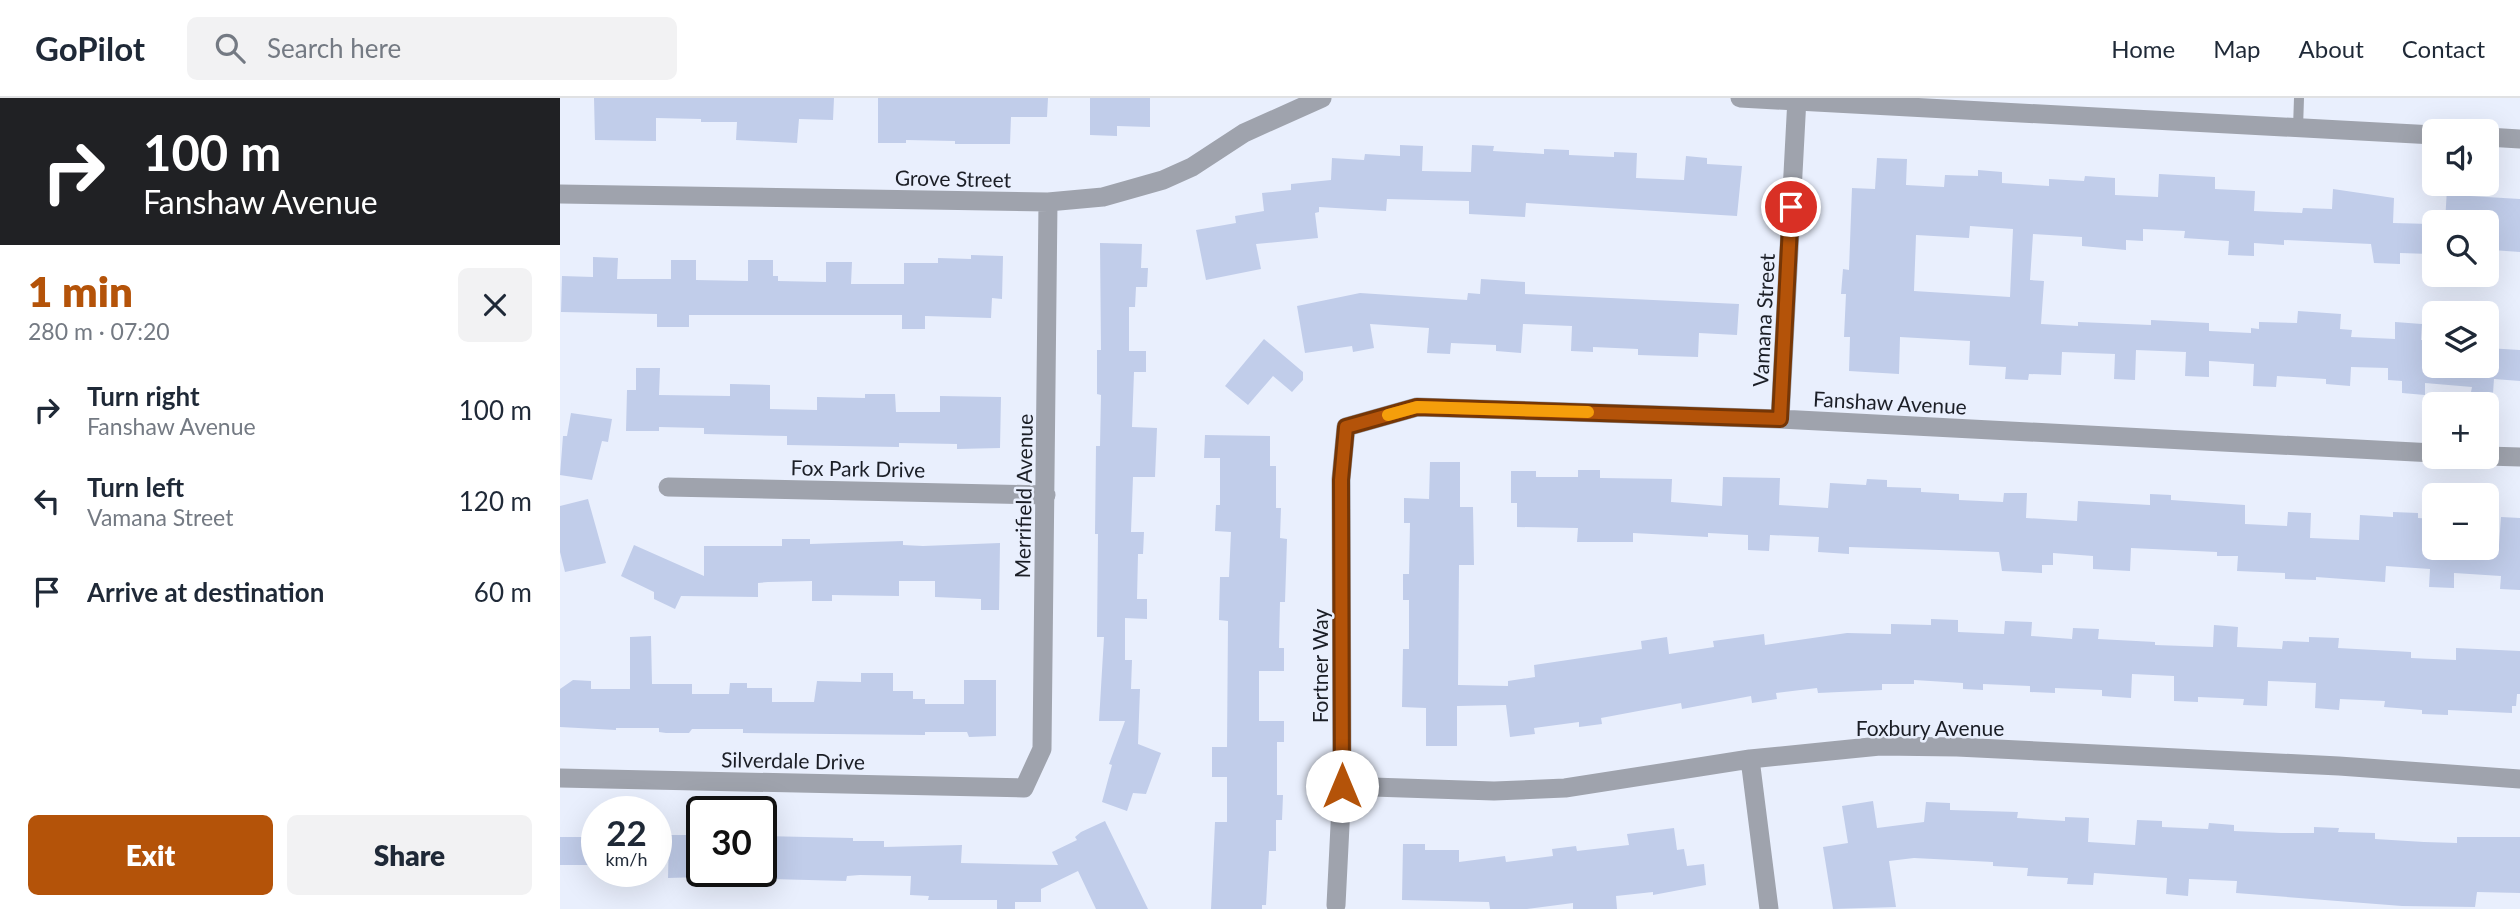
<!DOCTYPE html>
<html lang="en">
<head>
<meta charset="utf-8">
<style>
	body { margin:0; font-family:Lato,sans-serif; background:#f2f2f3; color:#1f2937; height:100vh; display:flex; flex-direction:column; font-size:26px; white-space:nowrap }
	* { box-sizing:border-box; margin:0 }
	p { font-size:23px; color:#747a83 }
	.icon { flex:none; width:38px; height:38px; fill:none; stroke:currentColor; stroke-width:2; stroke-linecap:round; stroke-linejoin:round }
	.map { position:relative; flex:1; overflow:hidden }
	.side { display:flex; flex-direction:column; background:#fff; width:560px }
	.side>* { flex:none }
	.hud { background:#202124; color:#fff; overflow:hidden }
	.controls { position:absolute; left:1862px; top:21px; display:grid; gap:14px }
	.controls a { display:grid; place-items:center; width:77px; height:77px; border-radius:10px; background:#fff; box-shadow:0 7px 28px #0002; font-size:35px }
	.speed { position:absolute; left:21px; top:698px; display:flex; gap:14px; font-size:35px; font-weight:700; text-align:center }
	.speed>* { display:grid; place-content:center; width:91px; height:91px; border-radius:50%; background:#fff; box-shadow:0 7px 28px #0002; line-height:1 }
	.speed small { font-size:18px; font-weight:400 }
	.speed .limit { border:4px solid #111; border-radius:10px; background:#fff; color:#111 }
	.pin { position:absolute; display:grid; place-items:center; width:60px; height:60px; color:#fff; margin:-30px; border:4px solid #fff; border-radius:50%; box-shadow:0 2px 7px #0007 }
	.me { position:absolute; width:77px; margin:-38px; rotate:0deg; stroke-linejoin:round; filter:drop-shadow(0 0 5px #0008) }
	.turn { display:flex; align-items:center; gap:24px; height:147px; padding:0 28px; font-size:32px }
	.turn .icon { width:91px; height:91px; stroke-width:2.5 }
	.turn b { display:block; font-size:49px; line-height:60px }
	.round { display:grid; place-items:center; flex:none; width:74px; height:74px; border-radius:10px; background:#f2f2f3 }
	.summary { display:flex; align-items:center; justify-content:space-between; height:119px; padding:0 28px }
	h1 { font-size:42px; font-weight:800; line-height:52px; color:#b45309 }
	.button { display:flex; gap:14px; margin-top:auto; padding:14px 28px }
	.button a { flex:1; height:80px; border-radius:10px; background:#b45309; color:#fff; font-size:28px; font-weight:800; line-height:80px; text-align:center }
	.button a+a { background:#f2f2f3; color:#1f2937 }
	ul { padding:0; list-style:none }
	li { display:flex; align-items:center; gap:21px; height:91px; padding:0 28px }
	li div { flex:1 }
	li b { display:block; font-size:26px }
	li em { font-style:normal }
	header { display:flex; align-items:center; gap:42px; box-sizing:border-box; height:98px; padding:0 35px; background:#fff; border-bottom:2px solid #e0e1e3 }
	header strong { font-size:33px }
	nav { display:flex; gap:38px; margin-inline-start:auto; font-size:24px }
	.search { width:490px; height:63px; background:#f2f2f3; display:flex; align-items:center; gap:18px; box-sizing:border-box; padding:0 24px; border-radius:10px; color:#747a83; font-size:26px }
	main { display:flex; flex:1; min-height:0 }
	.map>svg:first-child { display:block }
	.building { fill:#c1cdea; fill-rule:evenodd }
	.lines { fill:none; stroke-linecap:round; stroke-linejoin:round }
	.service { stroke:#9fa3ad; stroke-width:10 }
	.minor { stroke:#9fa3ad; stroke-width:19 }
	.route-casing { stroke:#753606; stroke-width:18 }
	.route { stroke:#b45309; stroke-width:12 }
	.slow { stroke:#f59e0b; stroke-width:12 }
	.labels { text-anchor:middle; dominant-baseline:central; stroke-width:5; stroke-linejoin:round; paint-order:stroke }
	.street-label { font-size:21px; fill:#1b1e26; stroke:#e9effd }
</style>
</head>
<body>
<header>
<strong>GoPilot</strong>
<div class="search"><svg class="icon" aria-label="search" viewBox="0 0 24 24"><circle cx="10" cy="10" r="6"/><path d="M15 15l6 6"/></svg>Search here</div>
<nav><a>Home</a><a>Map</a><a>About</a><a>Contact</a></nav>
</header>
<main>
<section class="side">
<div class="hud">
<div class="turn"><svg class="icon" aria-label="right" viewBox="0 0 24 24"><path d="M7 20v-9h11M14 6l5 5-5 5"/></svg><div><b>100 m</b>Fanshaw Avenue</div></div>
</div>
<div class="summary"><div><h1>1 min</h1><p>280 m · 07:20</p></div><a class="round"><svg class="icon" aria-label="close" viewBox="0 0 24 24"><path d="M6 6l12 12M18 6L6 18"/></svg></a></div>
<ul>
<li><svg class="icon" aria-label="right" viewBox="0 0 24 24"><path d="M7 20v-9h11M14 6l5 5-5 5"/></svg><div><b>Turn right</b><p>Fanshaw Avenue</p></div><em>100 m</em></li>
<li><svg class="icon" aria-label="left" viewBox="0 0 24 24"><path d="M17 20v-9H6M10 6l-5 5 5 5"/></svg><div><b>Turn left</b><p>Vamana Street</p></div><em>120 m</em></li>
<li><svg class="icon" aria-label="arrive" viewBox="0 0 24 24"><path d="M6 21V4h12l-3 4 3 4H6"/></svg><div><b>Arrive at destination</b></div><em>60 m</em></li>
</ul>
<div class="button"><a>Exit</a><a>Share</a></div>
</section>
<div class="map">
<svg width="1960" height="811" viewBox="0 0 1960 811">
	<rect width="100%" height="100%" fill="#e9effd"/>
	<!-- building -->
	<path class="building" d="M34,0H274L273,22L239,21L237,45L176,42L177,24H141V21L96,20V43L35,42Z
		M318,0H488L487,19H451L450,46H395V43L346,42V45H318Z
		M530,0H590V29L557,28V38L530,37Z
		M840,47L863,48L862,73L911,74L912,47L934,48L933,53L984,56V51L1009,52V57L1054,59V54L1077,55L1076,80L1124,82L1126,58L1147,60V66L1182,68L1177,118L966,105L965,119L909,116V103L827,101L826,113L759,109V114L755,115L758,140L696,146L701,171L646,182L636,132L676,125L675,118L704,113L702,95L731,92V86L771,82L772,60L804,62L805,56L840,58Z
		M1317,60L1347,61L1346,87L1384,89L1385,77L1418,78V72L1442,74V85L1489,88V81L1524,83L1525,78L1555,80V97L1598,99L1599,76L1655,79V91L1695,93L1694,113L1742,115L1743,110L1772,111L1773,91L1834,100L1833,125L1871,126L1870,156L1840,155V166L1814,165L1811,146L1724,142V147L1694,145V158L1668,157L1669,143L1624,140L1625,133L1583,131V143L1566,142V152L1522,148V139L1473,136L1470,182L1484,183L1481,226L1518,228V224L1591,227V222L1649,225V233L1691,235V230L1699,231V224L1737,225L1738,213L1781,216L1780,231L1792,232L1791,239L1835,241V224L1862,226L1861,242H1865L1864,268H1927V250L1960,252V283L1934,281L1933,295L1911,294L1912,289L1865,285V297L1842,295V283L1828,282V270L1791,269L1790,288L1766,286V281L1717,278L1716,289L1693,288L1694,266L1649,263V279L1625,278L1626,254L1576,252L1575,282L1554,281L1555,256L1502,254L1501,277L1469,276L1468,282L1445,281L1446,269L1409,267L1410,243L1340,239L1339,276L1289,273L1290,239H1284L1286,196H1281L1283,171L1289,172L1292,90L1315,91ZM1410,128L1453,131L1450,199L1354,193L1356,137L1409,140Z
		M1887,91L1911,92L1910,98L1960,101V154L1932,152V149H1927V124H1885Z
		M540,145L582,146L581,170H588L587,189H576L575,209H569V253H586V274H574L572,329L597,330L595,379H573L571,434H584L583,456H578L577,501H587V521L565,520V562H572L571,591H580L578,646L601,655L586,696L573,695L567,713L542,704L552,667L549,666L565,623H539L544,539H537L538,436H535L536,348H540L541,297L537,296V252H541Z
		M411,157L443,158L442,201L432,200L431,220L365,218V231H342V217H129V229H97V216L1,214L2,178L33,179V159L58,160L57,181H111V162H136V182L188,183V162H213V178H218V183L266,184V164H292L291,186H344V165H378V160L411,161Z
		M921,181L965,184V196L1179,206L1177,237L1139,235L1138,259L1078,257V251L1033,249V254L1011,253L1012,228L963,226L961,255L936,253V247L891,245L890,256L867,255L869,230L810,226L814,250L793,254L792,248L745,255L737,208L800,195L907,202L908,195L920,196Z
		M704,241L743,274V282L732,294L713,278L688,307L665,288Z
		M76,270H100L99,297L170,298V286L210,287V311L257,312V299L305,300V296H335L336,314H380V298L441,299L440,350L397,351V346L339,345V349L227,347V338L144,336V330L99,329V333H66L67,292H76Z
		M11,315L52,321L48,344L42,343L32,382L0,377L3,338H7Z
		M645,337L710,338V368H716V410H721L720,440L727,441L725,504H720L719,550H724V573H699V623H724V644H717V697H723L722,722H716V753H709L706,807H702V811H651L655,724H667V679H652V649H667L668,523L659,522L660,479H669L671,434L655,433L656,407H660V360H644Z
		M870,364H900V409H913L914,467H899L898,587L948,588V583L975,579L974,567L1082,551L1081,543L1107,539L1109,556L1154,549L1153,543L1204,536L1205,547L1287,535L1331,536V526L1371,527V521L1398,522V534L1444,536L1445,523L1472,524L1471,538L1512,541L1513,530L1539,531L1538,541L1595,544V547L1653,549L1654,527L1678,529L1677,549L1722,551L1723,543L1749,544V539L1779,540L1778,550L1851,554V560L1896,562V550L1960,553V596H1957L1956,608H1952V615L1888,612V617L1862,616V612L1824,609L1825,603L1780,601L1779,612L1755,610L1756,585L1708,583L1707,608L1683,607L1684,601L1638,599V604L1614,603V578L1572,576L1571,600L1542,598V592L1495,590V595L1470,594V588L1423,586V592L1403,591V585L1354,582V586H1322V592L1258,595L1257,590L1216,595L1217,601L1192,605L1191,598L1122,611L1121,605L1041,620L1042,626L1019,629V624L974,630L975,636L950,639L946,607L897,608V648H866V610L842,609L843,551H849V502H843V476H849L850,425H844V400L869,401Z
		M1018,372H1040V380L1112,381L1111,404L1162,408L1163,379L1220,380L1219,407L1268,410L1270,385L1306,387L1307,381L1327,382V389L1361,390V394L1399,396V402L1443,404L1444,395H1467L1466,420L1517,423L1518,403L1590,407V396L1611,397V402L1685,407V426L1727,428L1728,414L1751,415L1750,440L1799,442L1800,417L1833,419V414L1858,415V420L1874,421V450L1939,447L1941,419L1960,420V492L1940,491L1941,478L1894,475V490L1869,489L1870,471L1826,468L1825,484L1756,479V482L1725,481V475L1677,473L1678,458H1657V454L1571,450L1570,473L1533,471V458L1493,455V467H1482V475L1442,473L1439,454L1289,449V456L1258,454L1259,439L1210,437L1209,453L1188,452V437L1148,435V439L1073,435V444H1017L1018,430L957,429V405H951V373H976V379H1018Z
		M28,401L46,465L5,474L0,454V408Z
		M222,441H250V446L343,443V447L363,448L440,445L439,512H421V501L375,499V483H339V498L272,497V503H252V483L208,484L198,485V499L121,498L115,511L94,501V494L61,478L74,447L144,478V448H222Z
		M91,538L92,586H132V596H169L170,585H187V590H212V604H254L257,583L301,584V575H333V593H353V601H365V606H404V582H436V638L409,639L407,634H365V637L183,635V631H132L129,635H106L99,634V630H56V632L0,629V591L13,582L31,583V591H70V539Z
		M1313,703L1317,730L1364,724L1366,704L1390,705V712L1458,714L1457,720L1505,723V719L1529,720L1528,744L1575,747L1577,722L1602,723V729L1648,731L1649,725L1674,727V733L1721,735H1754V729L1779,730L1778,734L1815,735V741L1864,744L1897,745V739H1960V795L1917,794L1915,809L1842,808L1676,795L1677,783L1629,781L1628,798L1606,796L1607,780L1534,775L1533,787L1507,786L1508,780L1467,778L1468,770L1433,768V764L1354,760L1329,763L1336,809L1273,811L1263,749L1288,745L1282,708Z
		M545,723L588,811H536L518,773L481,791V804H455V811H437V802H368L369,798L350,797L351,778L300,777L287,778L286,783L211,781L210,775H201V738L293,740V743H324V749L402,747L401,765L498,767L492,754L517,742L515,739L521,734Z
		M1114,730L1117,752L1124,751L1127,768L1144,766L1146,787L1093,797V794L1056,798L1057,811H1013V805L967,811H930L929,804L842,802L843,746H865V752H899V764L945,758L946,764L993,758L992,751L1016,748L1017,753L1069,747L1067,736Z
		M109,737H137V741H142L141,779L108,780Z
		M0,739H37V767H0Z"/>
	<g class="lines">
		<!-- service -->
		<path class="service" d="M1738,30L1739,0"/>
		<!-- minor -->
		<path class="minor" d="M1180,0L1874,37
			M1927,39L1960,41
			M0,96L488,104L543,99L603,82L632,69L684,35L762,0
			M1220,321L1237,0
			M1927,358L1960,359
			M108,389L486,397
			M1190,661L1209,811
			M0,680L464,690L482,651L488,104
			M782,688L934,693L1005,690L1190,661L1320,648L1397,649L1779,668L1960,681
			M776,807L782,688L781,381L786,329L857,309L1220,321L1874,355"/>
	</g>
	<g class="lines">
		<!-- route casing -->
		<g class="route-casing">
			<path id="route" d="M782,688L781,382L786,329L857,309L1220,321L1231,109"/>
		</g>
		<!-- route -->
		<use href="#route" class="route"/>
		<!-- slow -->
		<path class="slow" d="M828,317L857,309L1028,314"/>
	</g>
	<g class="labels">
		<!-- street labels -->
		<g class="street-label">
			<text transform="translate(393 80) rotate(1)">Grove Street</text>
			<text transform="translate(1203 222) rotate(-87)">Vamana Street</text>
			<text transform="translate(1330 304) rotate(3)">Fanshaw Avenue</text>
			<text transform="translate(298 370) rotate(1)">Fox Park Drive</text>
			<text transform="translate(463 398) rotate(-89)">Merrifield Avenue</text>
			<text transform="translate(759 568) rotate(-90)">Fortner Way</text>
			<text x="1370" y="629">Foxbury Avenue</text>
			<text transform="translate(233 662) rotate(1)">Silverdale Drive</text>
		</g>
	</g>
</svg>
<div class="controls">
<a><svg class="icon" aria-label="sound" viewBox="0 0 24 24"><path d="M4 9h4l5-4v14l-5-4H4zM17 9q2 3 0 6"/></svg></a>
<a><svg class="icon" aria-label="search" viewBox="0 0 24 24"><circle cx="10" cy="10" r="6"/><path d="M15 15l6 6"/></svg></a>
<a><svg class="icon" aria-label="layers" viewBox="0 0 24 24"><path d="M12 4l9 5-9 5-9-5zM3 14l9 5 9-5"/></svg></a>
<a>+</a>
<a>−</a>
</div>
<div class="speed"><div>22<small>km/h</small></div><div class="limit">30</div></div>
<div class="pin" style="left:1231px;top:109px;background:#d93025"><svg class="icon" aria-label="arrive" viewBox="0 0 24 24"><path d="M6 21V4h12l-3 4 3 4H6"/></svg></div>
<svg class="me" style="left:782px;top:688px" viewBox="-20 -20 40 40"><circle r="19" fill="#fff"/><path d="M0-13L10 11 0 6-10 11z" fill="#b45309"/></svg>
</div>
</main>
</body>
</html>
